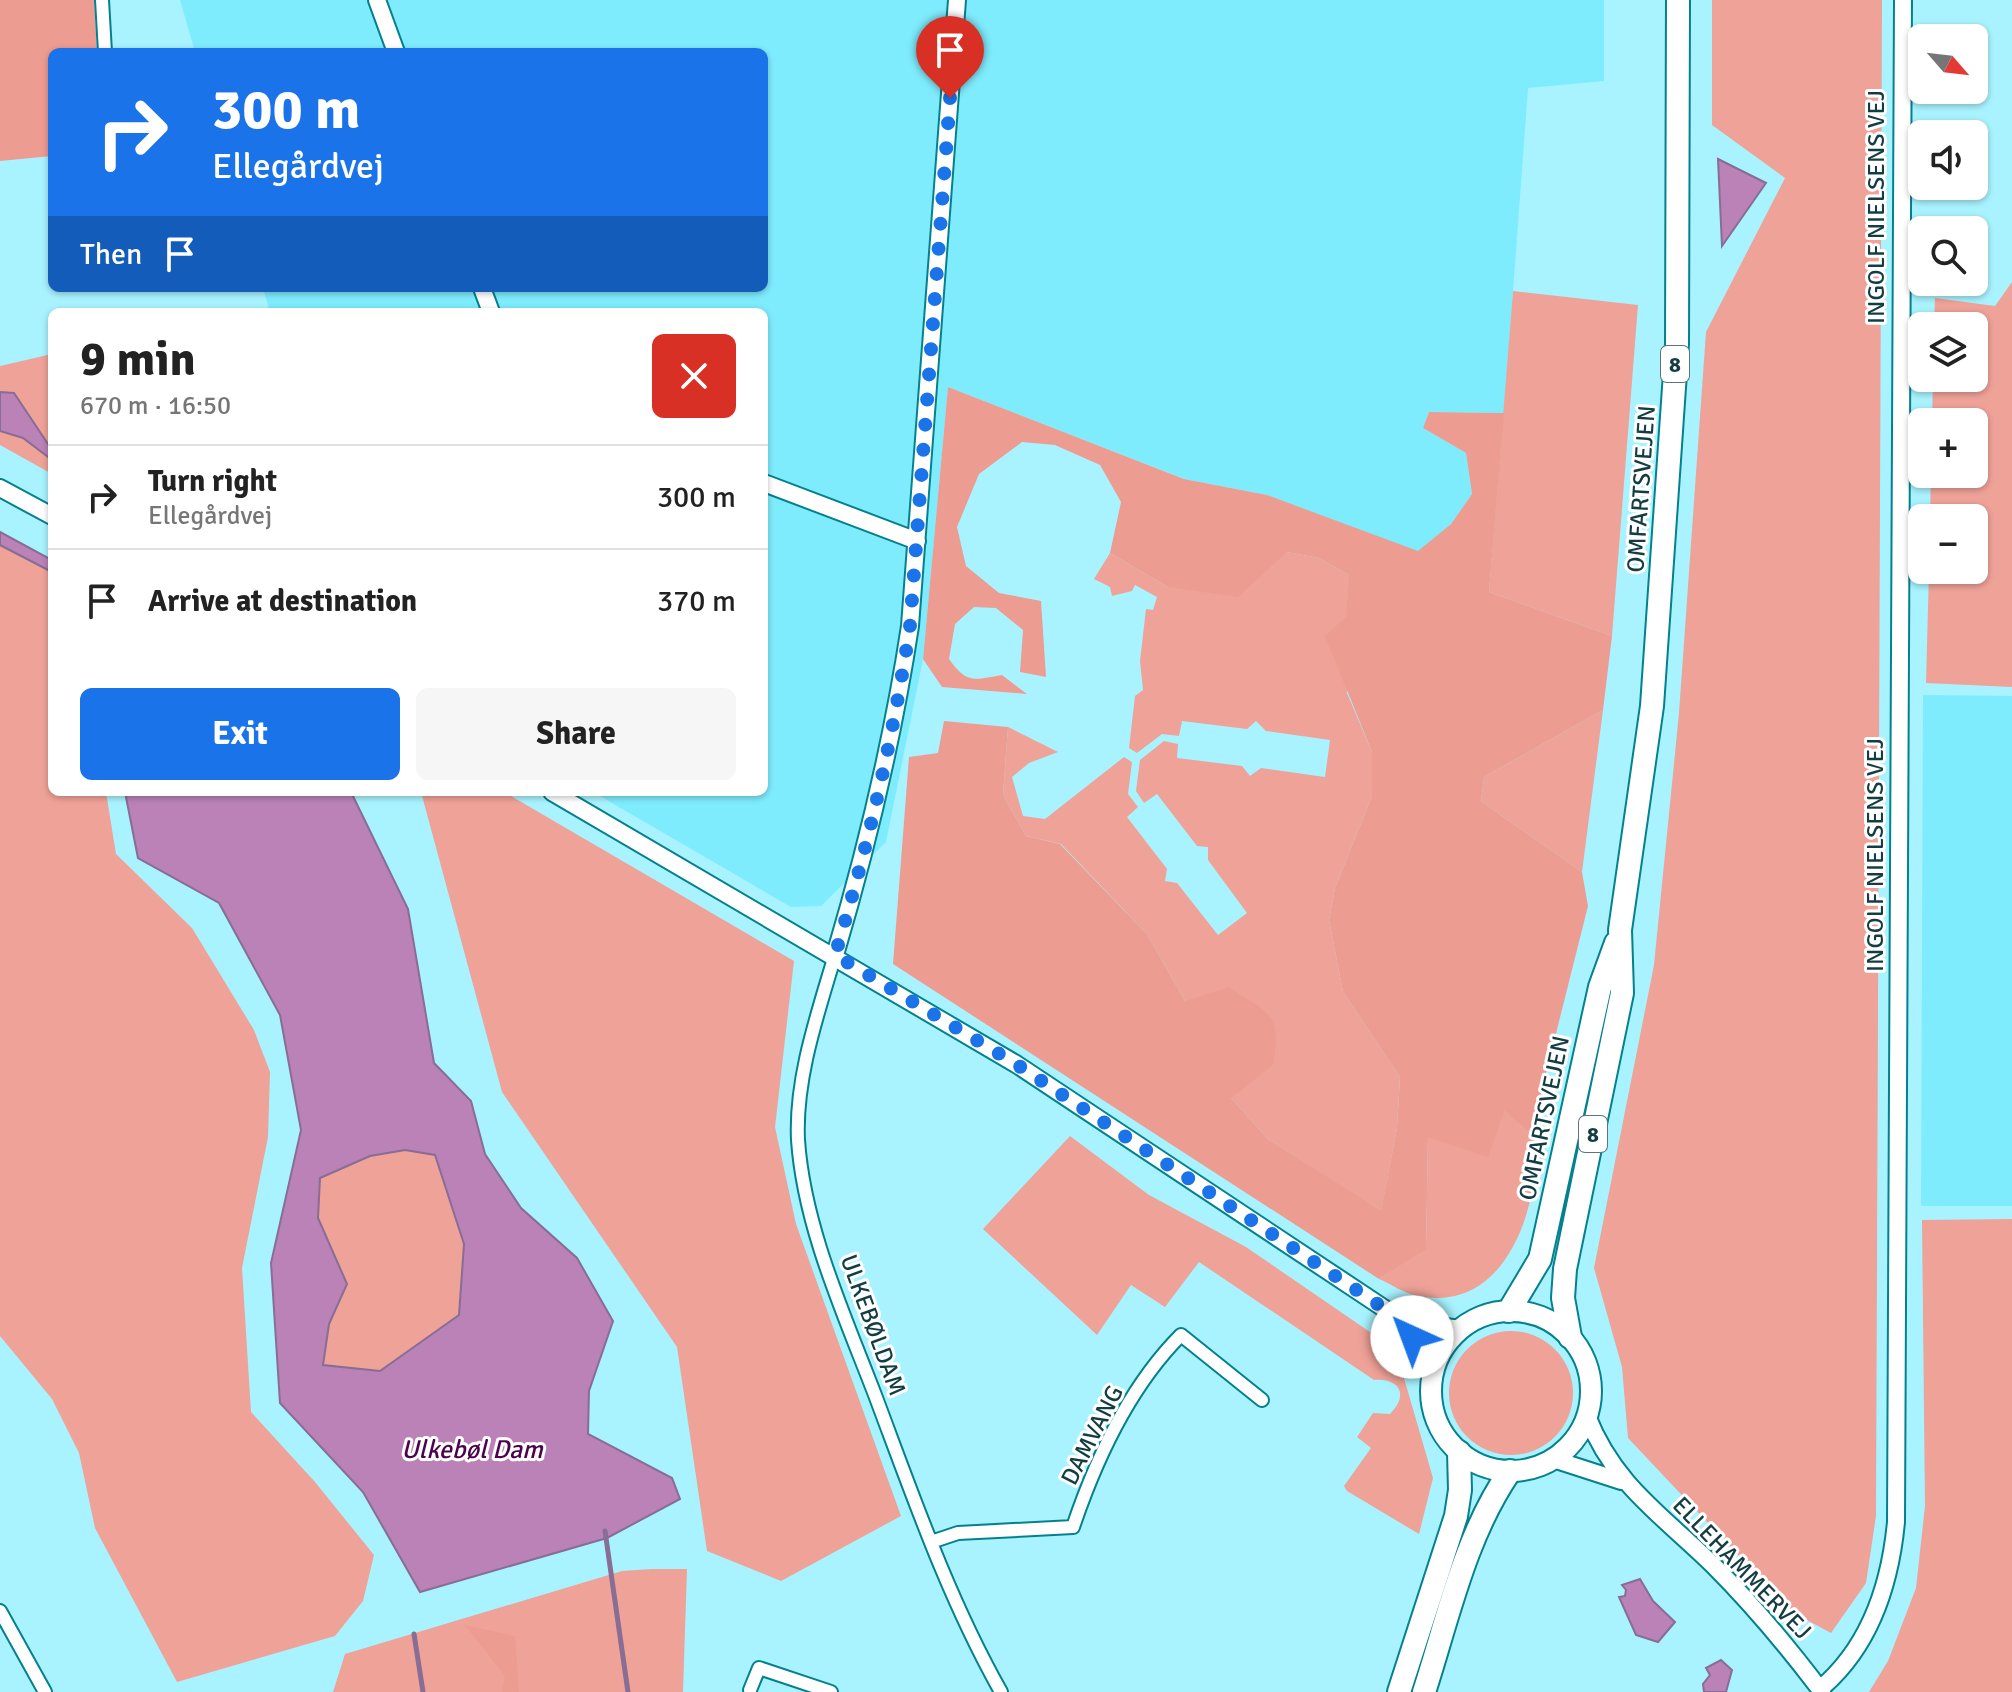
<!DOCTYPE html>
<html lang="en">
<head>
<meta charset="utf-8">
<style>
	body { margin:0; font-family:Signika,sans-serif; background:#f6f6f6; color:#222; height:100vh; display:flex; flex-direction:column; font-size:30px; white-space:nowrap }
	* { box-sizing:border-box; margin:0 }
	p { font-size:26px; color:#767676 }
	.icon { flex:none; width:44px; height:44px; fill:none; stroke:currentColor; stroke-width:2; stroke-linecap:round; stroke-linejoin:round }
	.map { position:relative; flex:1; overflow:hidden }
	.panel { position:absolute; left:48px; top:308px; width:720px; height:488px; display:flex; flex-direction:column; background:#fff; border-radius:12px; box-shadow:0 2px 6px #0004 }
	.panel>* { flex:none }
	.guide { position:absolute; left:48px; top:48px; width:720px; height:244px; border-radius:12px; box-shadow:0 2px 6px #0004; background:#1a73e8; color:#fff; overflow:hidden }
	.needle { width:52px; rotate:118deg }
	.controls { position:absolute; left:1908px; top:24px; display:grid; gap:16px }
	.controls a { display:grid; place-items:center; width:80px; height:80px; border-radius:12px; background:#fff; box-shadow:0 2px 6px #0004; font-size:40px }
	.pin { position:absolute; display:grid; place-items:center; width:68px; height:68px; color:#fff; margin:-82px -34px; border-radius:50% 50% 50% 0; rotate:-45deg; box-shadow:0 0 8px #0007 }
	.pin .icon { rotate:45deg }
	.me { position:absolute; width:88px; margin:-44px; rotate:317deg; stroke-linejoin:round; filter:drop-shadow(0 0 6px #0008) }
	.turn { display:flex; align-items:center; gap:28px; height:168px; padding:0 32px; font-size:36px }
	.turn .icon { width:104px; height:104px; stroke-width:2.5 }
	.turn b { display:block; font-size:56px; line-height:68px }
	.then { display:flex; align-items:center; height:76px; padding:0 32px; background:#0003; gap:16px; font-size:30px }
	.round { display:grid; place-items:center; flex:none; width:84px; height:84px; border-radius:12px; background:#f6f6f6 }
	.headline { display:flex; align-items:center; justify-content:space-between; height:136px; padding:0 32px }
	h1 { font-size:48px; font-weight:800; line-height:60px }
	.primary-button { display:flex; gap:16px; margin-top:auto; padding:16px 32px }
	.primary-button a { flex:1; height:92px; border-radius:12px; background:#1a73e8; color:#fff; font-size:32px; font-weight:800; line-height:92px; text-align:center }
	.primary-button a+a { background:#f6f6f6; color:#222 }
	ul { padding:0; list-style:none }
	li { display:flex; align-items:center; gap:24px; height:104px; padding:0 32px; border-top:2px solid #e0e0e0 }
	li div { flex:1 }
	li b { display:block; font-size:30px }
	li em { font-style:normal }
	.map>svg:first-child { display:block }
	.built { fill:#7eecfd }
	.green { fill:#efa297 }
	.forest { fill:#ed9c91 }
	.water { fill:#ba82b7; stroke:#886d94; stroke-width:2; fill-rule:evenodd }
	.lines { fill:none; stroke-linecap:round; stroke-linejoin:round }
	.stream { stroke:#886d94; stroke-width:5 }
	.minor-casing { stroke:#04818e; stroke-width:16 }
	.tertiary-casing { stroke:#04818e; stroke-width:20 }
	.primary-casing { stroke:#04818e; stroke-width:24 }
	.trunk-casing { stroke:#04818e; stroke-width:26 }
	.minor { stroke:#fff; stroke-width:12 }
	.tertiary { stroke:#fff; stroke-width:16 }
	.primary { stroke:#fff; stroke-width:20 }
	.trunk { stroke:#fff; stroke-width:22 }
	.route { stroke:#1a73e8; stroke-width:14; stroke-dasharray:0 25.2 }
	.labels { text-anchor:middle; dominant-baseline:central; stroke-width:6; stroke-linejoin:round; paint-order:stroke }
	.shield { fill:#fff; stroke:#5a777b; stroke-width:2 }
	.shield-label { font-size:22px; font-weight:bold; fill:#133d43 }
	.street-label { font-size:24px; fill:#133d43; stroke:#fff }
	.water-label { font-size:26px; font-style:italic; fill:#4b044b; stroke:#fff }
</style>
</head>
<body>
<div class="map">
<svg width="2012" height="1692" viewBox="0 0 2012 1692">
	<rect width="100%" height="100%" fill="#a8f3ff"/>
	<!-- built -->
	<path class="built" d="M180,0H1604V81L1528,88L1504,413L1429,412L1423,428L1466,453L1472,494L1451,524L1418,552L1267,495L1185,479L948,387L923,659L886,842L821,906L791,907L593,792H764V312H270L263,288H764V52H195Z
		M1923,695L2012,696V1206H1921Z"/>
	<!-- green -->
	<path class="green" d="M1712,0H1882L1876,1516L1866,1583L1831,1633L1792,1612L1628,1438L1622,1367L1594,1268L1654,965L1679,713L1706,332L1785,178L1712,125Z
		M2012,282V687L1926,683L1929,570H1974V518H1930L1931,474H1974V422H1932L1933,378H1974V326H1934L1935,298L1995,306Z
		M1513,291L1638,305L1612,636L1489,592Z
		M52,354V474L0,445V366Z
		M0,545L52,572V792H106L116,854L192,928L254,1030L270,1072L268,1137L242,1268L251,1412L315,1482L374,1555L363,1601L335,1636L177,1682L95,1528L79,1453L52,1399L0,1336Z
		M1287,552L1319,558L1349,575L1347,693L1372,752V796L1335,888L1329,920L1343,992L1400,1077L1397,1128L1381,1212L1268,1139L1231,1098L1185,1001L1147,934L1061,844L1026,836L1003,795L1008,727L1058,752L1029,763L1012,777L1023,816L1045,819L1124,757L1132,762L1128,794L1138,807L1127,817L1167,869L1165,881L1177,883L1218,935L1247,913L1208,860V847L1197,846L1157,794L1144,803L1136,791L1140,760L1164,741L1178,744L1177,758L1242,766L1250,776L1261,768L1325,777L1330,740L1266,731L1256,721L1247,729L1182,721L1179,736L1162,734L1137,753L1129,748L1135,696L1143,690L1140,661L1146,609L1153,610L1157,597L1135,585L1132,591L1112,596L1110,587L1094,579L1110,553L1168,587Z
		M1603,710L1582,872L1481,801L1484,777Z
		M421,792H504L794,961L775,1127L796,1224L901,1516L781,1581L707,1551L677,1347L502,1092Z
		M1504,1111C1512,1117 1527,1126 1532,1135C1542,1155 1534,1180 1530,1201C1517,1255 1483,1309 1418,1296C1405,1294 1391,1284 1379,1279L1426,1248L1428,1137Z
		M1070,1136L1149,1195L1246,1247L1383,1341L1397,1354L1433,1478L1419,1534L1347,1491L1344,1486L1371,1448L1357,1437L1373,1413L1390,1414C1409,1395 1400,1378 1374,1380L1199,1262L1165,1307L1131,1285L1097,1335L983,1229Z
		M405,1150L435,1155L464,1244L459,1315L380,1371L323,1365L329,1324L347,1284L318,1218L320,1177L370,1156Z
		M2012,1219V1692H1869L1888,1661L1916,1588L1925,1506L1922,1220Z
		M1449 1393a62 62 0 1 1 124 0a62 62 0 1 1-124 0Z
		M652,1569H687L683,1692H333L345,1654L622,1571Z"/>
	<!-- forest -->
	<path class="forest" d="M0,0H94L97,52H52V156L0,161Z
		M948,387L1184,479L1267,495L1418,551L1451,524L1472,494L1466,453L1423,428L1429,412L1504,413L1489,592L1612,636L1603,710L1484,777L1481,801L1582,872L1588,906L1531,1133L1504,1111L1488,1157L1428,1137L1426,1249L1379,1279L893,964L909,757L938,753L944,721L1008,727L1003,795L1026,836L1060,844L1147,934L1185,1001L1229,987C1270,1015 1282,1012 1273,1065L1231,1098L1268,1139L1381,1211L1397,1128L1400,1077L1343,992L1329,920L1335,888L1372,796V752L1325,636L1346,617L1349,575L1319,558L1287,552L1238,597L1168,587L1110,553L1121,502L1100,465L1055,445L1022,442L979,474L957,527L966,566L999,593L1041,601L1046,677L1020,672L1023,630L996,608L974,607L955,624L949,659C967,684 973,680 1002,675L1027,694L942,687L923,659Z
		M465,1625L515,1636L519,1692H502L505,1676Z"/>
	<!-- water -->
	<path class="water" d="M1718,159L1766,183L1722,246Z
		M0,392L14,393L52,450V460L23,438L0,431Z
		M0,532L52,560V572L0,545Z
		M125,792H351L408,909L434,1063L471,1101L485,1154L521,1208L577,1258L613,1321L589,1391L588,1434L672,1478L680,1499L607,1538L420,1592L363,1492L280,1403L271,1263L301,1130L280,1015L219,903L138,858ZM405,1150L435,1155L464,1244L459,1315L380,1371L323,1365L329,1324L347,1284L318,1218L320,1178L370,1156Z
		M1640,1579L1653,1601L1675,1622L1658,1642L1636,1635L1619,1597L1625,1596L1626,1590L1622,1585Z
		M1721,1660L1732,1670L1726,1692H1704L1703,1684L1710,1675L1706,1668Z"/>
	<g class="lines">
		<!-- stream -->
		<path class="stream" d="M605,1531L628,1692
			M414,1634L423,1692"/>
		<!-- minor casing -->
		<g class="minor-casing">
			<path id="minor" d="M102,0L105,52
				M835,955C818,1013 795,1078 798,1140C804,1227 844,1314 875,1395C913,1496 948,1598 1001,1692
				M931,1542L958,1533L1073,1527C1096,1459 1130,1386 1181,1335L1262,1400
				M0,1611L45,1692
				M750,1690L759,1668L831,1692"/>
		</g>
		<!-- tertiary casing -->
		<g class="tertiary-casing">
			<path id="tertiary" d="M377,0L396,52
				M482,288L491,312
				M764,483L917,541
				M0,488L52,516
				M552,792L1016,1064L1385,1309L1416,1323L1460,1329
				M835,955C867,847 893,738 910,626L957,0
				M1392,1316L1434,1368
				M1587,1416C1614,1485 1662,1515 1713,1565C1753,1605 1788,1647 1822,1692
				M1553,1459L1621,1481
				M1820,1689C1870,1647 1890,1585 1896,1522L1903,0"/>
		</g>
		<!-- primary casing -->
		<g class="primary-casing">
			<path id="primary" d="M1431 1391a80 80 0 1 1 160 0a80 80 0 1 1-160 0Z"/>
		</g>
		<!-- trunk casing -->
		<g class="trunk-casing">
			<path id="trunk" d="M1509,1311L1540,1259L1600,987L1616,943
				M1570,1337L1563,1298L1565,1269L1622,993L1620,930L1652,706L1677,344L1678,0
				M1399,1692L1456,1516L1460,1490L1459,1452
				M1424,1692C1448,1618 1465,1536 1510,1471"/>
		</g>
		<!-- minor -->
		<use href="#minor" class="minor"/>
		<!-- tertiary -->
		<use href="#tertiary" class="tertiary"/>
		<!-- primary -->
		<use href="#primary" class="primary"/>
		<!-- trunk -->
		<use href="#trunk" class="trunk"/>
	</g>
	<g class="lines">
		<!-- route -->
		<path class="route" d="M950,98L910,626C893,738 868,847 835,955L1016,1064L1385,1309L1412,1337"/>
	</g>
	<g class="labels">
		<!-- shield labels -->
		<g class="shield">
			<rect x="1661" y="346" width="28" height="36" rx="6"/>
			<rect x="1579" y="1116" width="28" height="36" rx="6"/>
		</g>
		<g class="shield-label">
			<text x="1675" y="364">8</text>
			<text x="1593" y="1134">8</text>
		</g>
		<!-- street labels -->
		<g class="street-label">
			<text transform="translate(1876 207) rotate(-90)">INGOLF NIELSENS VEJ</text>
			<text transform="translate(1641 489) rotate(-86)">OMFARTSVEJEN</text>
			<text transform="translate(1875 855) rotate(-90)">INGOLF NIELSENS VEJ</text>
			<text transform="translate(1544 1118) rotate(-78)">OMFARTSVEJEN</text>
			<text transform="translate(873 1325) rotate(70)">ULKEBØLDAM</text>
			<text transform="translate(1092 1435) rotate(-63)">DAMVANG</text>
			<text transform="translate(1742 1568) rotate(46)">ELLEHAMMERVEJ</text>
		</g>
		<!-- water labels -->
		<g class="water-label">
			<text x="472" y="1450">Ulkebøl Dam</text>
		</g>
	</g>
</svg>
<div class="controls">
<a><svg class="needle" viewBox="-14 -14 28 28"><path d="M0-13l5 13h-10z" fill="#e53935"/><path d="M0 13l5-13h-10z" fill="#767676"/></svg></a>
<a><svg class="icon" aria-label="sound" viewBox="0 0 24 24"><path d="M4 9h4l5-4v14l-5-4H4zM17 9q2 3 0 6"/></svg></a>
<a><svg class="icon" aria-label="search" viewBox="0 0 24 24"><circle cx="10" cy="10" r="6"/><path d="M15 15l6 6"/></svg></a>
<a><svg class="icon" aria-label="layers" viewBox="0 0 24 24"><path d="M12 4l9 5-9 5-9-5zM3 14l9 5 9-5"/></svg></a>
<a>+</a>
<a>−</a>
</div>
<div class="pin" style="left:950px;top:98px;background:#d93025"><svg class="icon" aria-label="arrive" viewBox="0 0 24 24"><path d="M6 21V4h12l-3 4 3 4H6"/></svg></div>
<svg class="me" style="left:1412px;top:1337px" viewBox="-20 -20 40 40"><circle r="19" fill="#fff"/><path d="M0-13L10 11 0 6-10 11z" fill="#1a73e8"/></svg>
<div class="guide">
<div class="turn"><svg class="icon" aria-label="right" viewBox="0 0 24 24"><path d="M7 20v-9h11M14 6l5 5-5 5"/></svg><div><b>300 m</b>Ellegårdvej</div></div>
<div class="then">Then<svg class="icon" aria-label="arrive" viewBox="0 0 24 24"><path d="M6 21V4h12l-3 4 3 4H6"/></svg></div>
</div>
<section class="panel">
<div class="headline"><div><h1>9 min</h1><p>670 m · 16:50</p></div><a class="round" style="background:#d93025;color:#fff"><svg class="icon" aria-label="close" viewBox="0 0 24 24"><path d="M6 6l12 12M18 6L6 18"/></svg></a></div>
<ul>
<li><svg class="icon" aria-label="right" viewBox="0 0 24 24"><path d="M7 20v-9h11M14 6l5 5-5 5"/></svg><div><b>Turn right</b><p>Ellegårdvej</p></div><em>300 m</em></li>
<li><svg class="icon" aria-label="arrive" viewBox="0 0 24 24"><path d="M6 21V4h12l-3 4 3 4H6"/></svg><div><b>Arrive at destination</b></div><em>370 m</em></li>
</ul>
<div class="primary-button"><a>Exit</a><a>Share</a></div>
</section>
</div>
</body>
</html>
